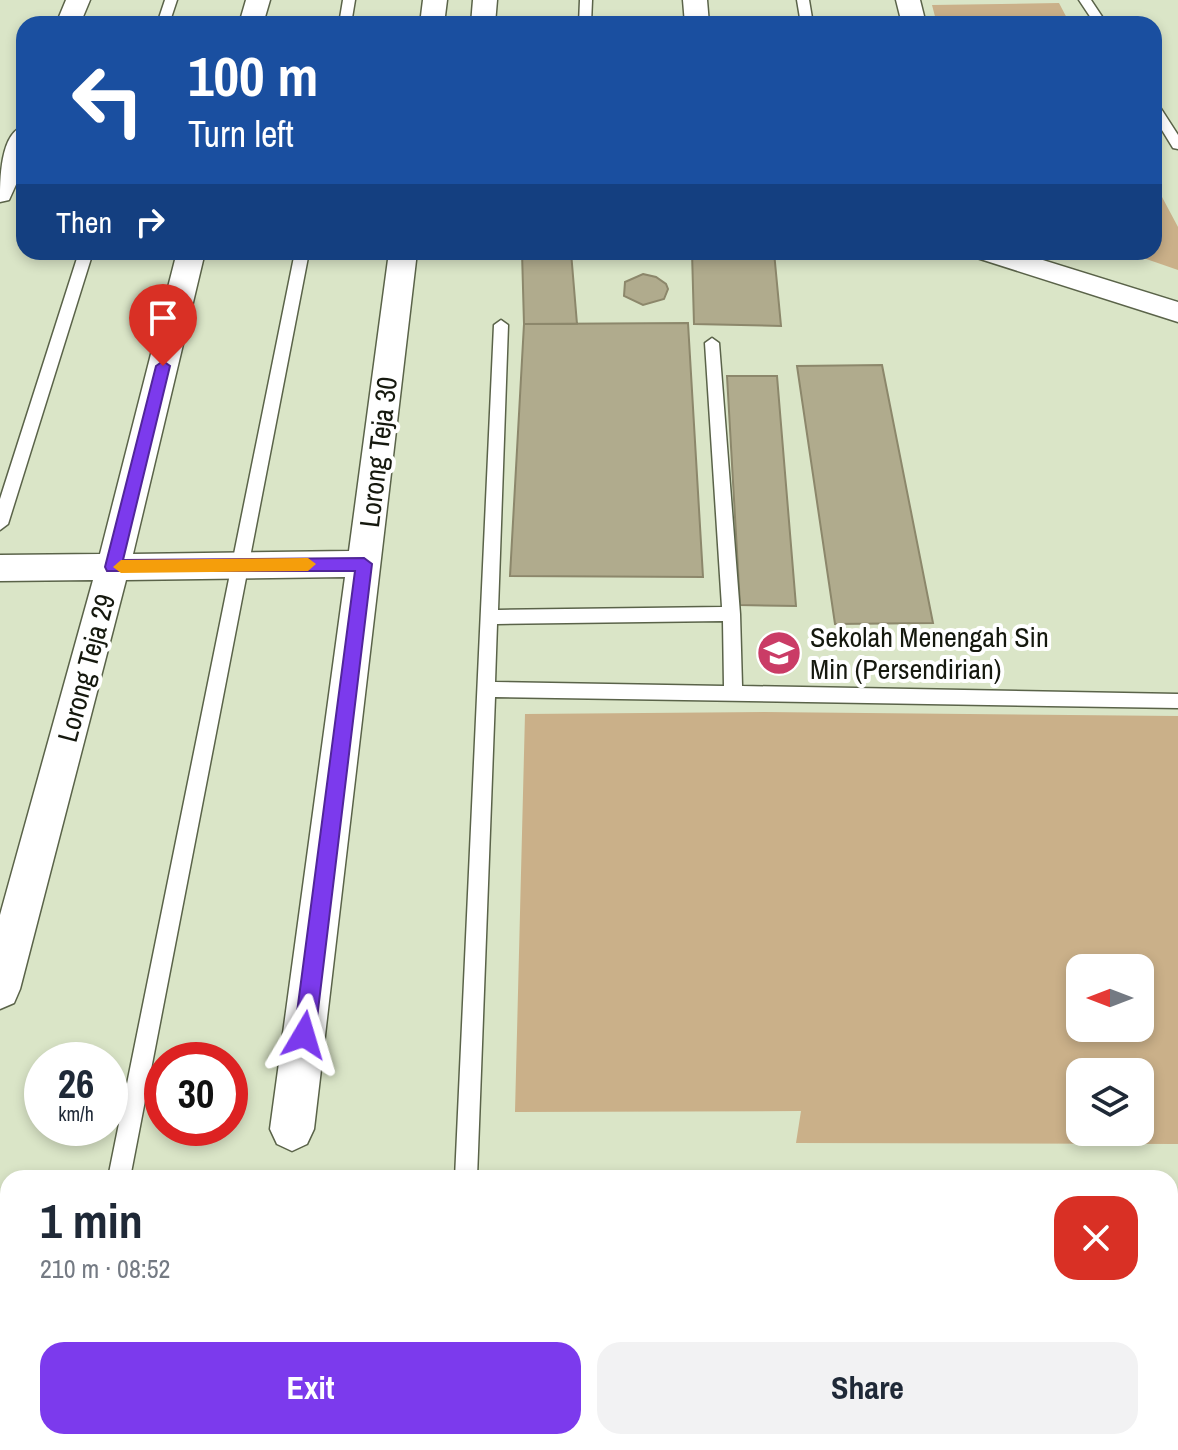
<!DOCTYPE html>
<html lang="en">
<head>
<meta charset="utf-8">
<style>
	body { margin:0; font-family:"Archivo Narrow",sans-serif; background:#f2f2f3; color:#1f2937; height:100vh; display:flex; flex-direction:column; font-size:30px; white-space:nowrap }
	* { box-sizing:border-box; margin:0 }
	p { font-size:26px; color:#747a83 }
	.icon { flex:none; width:44px; height:44px; fill:none; stroke:currentColor; stroke-width:2; stroke-linecap:round; stroke-linejoin:round }
	.map { position:relative; flex:1; overflow:hidden }
	.side { position:absolute; left:0px; top:1170px; width:1178px; height:280px; display:flex; flex-direction:column; background:#fff; border-radius:24px 24px 0 0; box-shadow:0 4px 12px #0003 }
	.side>* { flex:none }
	.guide { position:absolute; left:16px; top:16px; width:1146px; height:244px; border-radius:24px; box-shadow:0 4px 12px #0003; background:#1a4fa0; color:#fff; overflow:hidden }
	.needle { width:52px; rotate:270deg }
	.controls { position:absolute; left:1066px; top:954px; display:grid; gap:16px }
	.controls a { display:grid; place-items:center; width:88px; height:88px; border-radius:16px; background:#fff; box-shadow:0 4px 12px #0003; font-size:40px }
	.speed { position:absolute; left:24px; top:1042px; display:flex; gap:16px; font-size:40px; font-weight:700; text-align:center }
	.speed>* { display:grid; place-content:center; width:104px; height:104px; border-radius:50%; background:#fff; box-shadow:0 4px 12px #0003; line-height:1 }
	.speed small { font-size:20px; font-weight:400 }
	.speed .limit { border:12px solid #d22; background:#fff; color:#111 }
	.pin { position:absolute; display:grid; place-items:center; width:68px; height:68px; color:#fff; margin:-82px -34px; border-radius:50% 50% 50% 0; rotate:-45deg; box-shadow:0 0 8px #0007 }
	.pin .icon { rotate:45deg }
	.me { position:absolute; width:88px; margin:-44px; rotate:7deg; stroke-linejoin:round; filter:drop-shadow(0 0 6px #0008) }
	.turn { display:flex; align-items:center; gap:28px; height:168px; padding:0 40px; font-size:36px }
	.turn .icon { width:104px; height:104px; stroke-width:2.5 }
	.turn b { display:block; font-size:56px; line-height:68px }
	.then { display:flex; align-items:center; height:76px; padding:0 40px; background:#0003; gap:16px; font-size:30px }
	.round { display:grid; place-items:center; flex:none; width:84px; height:84px; border-radius:24px; background:#f2f2f3 }
	.summary { display:flex; align-items:center; justify-content:space-between; height:136px; padding:0 40px }
	h1 { font-size:48px; font-weight:800; line-height:60px }
	.button { display:flex; gap:16px; margin-top:auto; padding:16px 40px }
	.button a { flex:1; height:92px; border-radius:24px; background:#7c3aed; color:#fff; font-size:32px; font-weight:800; line-height:92px; text-align:center }
	.button a+a { background:#f2f2f3; color:#1f2937 }
	.map>svg:first-child { display:block }
	.green { fill:#cab089; fill-rule:evenodd }
	.building { fill:#b0ab8d; stroke:#8c876b; stroke-width:2 }
	.lines { fill:none; stroke-linecap:round; stroke-linejoin:round }
	.service-casing { stroke:#5a6349; stroke-width:3 }
	.minor-casing { stroke:#5a6349; stroke-width:3 }
	.service { fill:#fff; fill-rule:evenodd }
	.minor { fill:#fff; fill-rule:evenodd }
	.route { fill:#7c3aed; stroke:#51269a; stroke-width:2 }
	.slow { fill:#f59e0b }
	.labels { text-anchor:middle; dominant-baseline:central; stroke-width:8; stroke-linejoin:round; paint-order:stroke }
	.street-label { font-size:28px; fill:#15180e; stroke:#fff }
	.poi-label { font-size:28px; fill:#15180e; stroke:#fff; text-anchor:start }
</style>
</head>
<body>
<div class="map">
<svg width="1178" height="1450" viewBox="0 0 1178 1450">
	<rect width="100%" height="100%" fill="#dae5c7"/>
	<!-- green -->
	<path class="green" d="M1059,3L1070,24H937L932,5Z
		M1154,182L1178,227V270L1126,252H1154Z
		M764,712L1178,716V1144L796,1143L801,1111L515,1112L525,714ZM1080,968H1140V1028H1080ZM1080,1072H1140V1132H1080Z"/>
	<!-- building -->
	<path class="building" d="M522,252H571L577,324H524Z
		M692,252H774L781,326L694,324Z
		M643,274L656,277L666,284L668,289L664,299L643,305L624,296L625,282Z
		M688,323L703,577L510,576L524,324Z
		M882,365L933,623L835,624L797,366Z
		M727,376H777L796,606L740,605Z"/>
	<g class="lines">
		<!-- service casing -->
		<g class="service-casing">
			<path id="service" d="M165,0H177L169,24H157Z
				M343,0H355L351,24H339Z
				M580,0H592L591,24H579Z
				M797,0H809L813,24H801Z
				M1079,0H1091L1107,24H1095Z
				M1154,103L1158,104L1178,135V149L1173,148L1154,117Z
				M79,252H93L8,524L0,530V499Z
				M295,252H309L130,1178H108Z
				M501,320L508,325L498,610L722,607L705,343L712,338L719,343L740,614L742,686L1178,694V708L495,697L477,1178H455L494,325ZM723,621L724,686L495,682L497,624Z
				M55,1442H79L77,1450H53Z
				M1022,1442H1046L1047,1450H1023Z"/>
		</g>
		<!-- minor casing -->
		<g class="minor-casing">
			<path id="minor" d="M66,0H90L80,24H56Z
				M246,0H270L263,24H239Z
				M423,0H447L444,24H420Z
				M473,0H497L495,24H471Z
				M683,0H707L709,24H685Z
				M896,0H920L926,24H902Z
				M24,126V167L9,200L0,202C0,180 0,133 24,126Z
				M177,252H205L133,554L349,551L389,252H417L314,1129L307,1144L292,1151L277,1144L270,1129L345,577L126,580L20,989L14,1003L0,1009V915L93,580L0,581V555L100,554Z
				M973,252H1017L1178,302V322L977,258Z
				M1170,1206H1178V1252H1170Z
				M0,1208H8V1254H0Z
				M230,1442H278L277,1450H229Z
				M344,1442H392L391,1450H343Z"/>
		</g>
		<!-- service -->
		<use href="#service" class="service"/>
		<!-- minor -->
		<use href="#minor" class="minor"/>
	</g>
	<!-- route -->
	<path class="route" d="M163,361L170,366L123,560L364,558L372,564L315,1035L312,1042L304,1045L297,1042L294,1035L355,571H107L105,567L156,366Z"/>
	<!-- slow -->
	<path class="slow" d="M308,558L316,564L308,571L121,573L113,567L121,560Z"/>
	<!-- icons -->
	<defs>
		<g id="school-disc" transform="scale(2.3)"><circle r="9.5" fill="#ca3c66" stroke="#fff"/><path d="M0-5L7-2L0 1L-7-2ZM-4 1L0 2.5L4 1V4Q0 6-4 4Z" fill="#fff"/></g>
	</defs>
	<g fill-rule="evenodd">
		<use href="#school-disc" x="779" y="653"/>
	</g>
	<g class="labels">
		<!-- street labels -->
		<g class="street-label">
			<text transform="translate(378 452) rotate(-83)">Lorong Teja 30</text>
			<text transform="translate(86 668) rotate(-75)">Lorong Teja 29</text>
		</g>
		<!-- poi labels -->
		<g class="poi-label">
			<text x="810" y="637">Sekolah Menengah Sin<tspan x="810" dy="32">Min (Persendirian)</tspan></text>
		</g>
	</g>
</svg>
<div class="controls">
<a><svg class="needle" viewBox="-14 -14 28 28"><path d="M0-13l5 13h-10z" fill="#e53935"/><path d="M0 13l5-13h-10z" fill="#747a83"/></svg></a>
<a><svg class="icon" aria-label="layers" viewBox="0 0 24 24"><path d="M12 4l9 5-9 5-9-5zM3 14l9 5 9-5"/></svg></a>
</div>
<div class="speed"><div>26<small>km/h</small></div><div class="limit">30</div></div>
<div class="pin" style="left:163px;top:366px;background:#d93025"><svg class="icon" aria-label="arrive" viewBox="0 0 24 24"><path d="M6 21V4h12l-3 4 3 4H6"/></svg></div>
<svg class="me" style="left:304px;top:1035px" viewBox="-20 -20 40 40"><path d="M0-17L14 15 0 8-14 15z" fill="#7c3aed" stroke="#fff" stroke-width="4"/></svg>
<div class="guide">
<div class="turn"><svg class="icon" aria-label="left" viewBox="0 0 24 24"><path d="M17 20v-9H6M10 6l-5 5 5 5"/></svg><div><b>100 m</b>Turn left</div></div>
<div class="then">Then<svg class="icon" aria-label="right" viewBox="0 0 24 24"><path d="M7 20v-9h11M14 6l5 5-5 5"/></svg></div>
</div>
<section class="side">
<div class="summary"><div><h1>1 min</h1><p>210 m · 08:52</p></div><a class="round" style="background:#d93025;color:#fff"><svg class="icon" aria-label="close" viewBox="0 0 24 24"><path d="M6 6l12 12M18 6L6 18"/></svg></a></div>
<div class="button"><a>Exit</a><a>Share</a></div>
</section>
</div>
</body>
</html>
